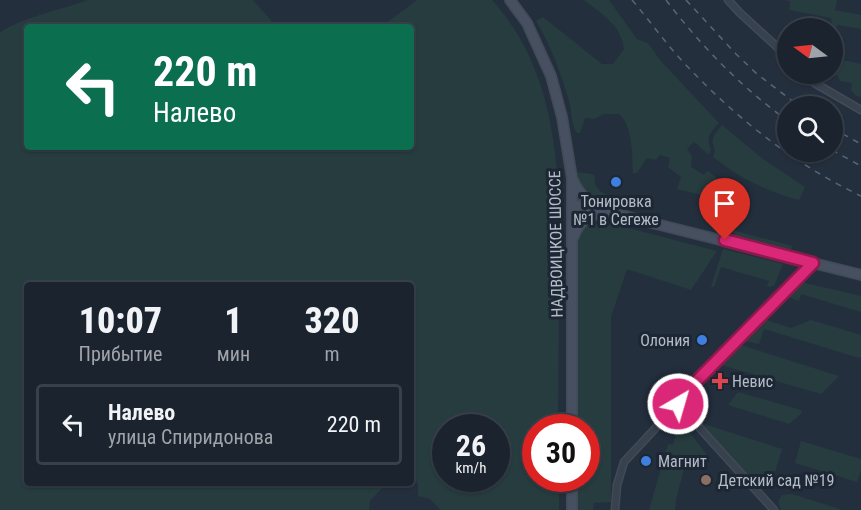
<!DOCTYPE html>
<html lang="ru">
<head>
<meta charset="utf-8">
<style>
	body { margin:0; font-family:"Roboto Condensed",sans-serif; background:#282f3a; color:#f1f3f6; height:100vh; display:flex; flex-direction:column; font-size:22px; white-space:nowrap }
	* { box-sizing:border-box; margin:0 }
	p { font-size:20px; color:#a0a4aa }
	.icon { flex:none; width:33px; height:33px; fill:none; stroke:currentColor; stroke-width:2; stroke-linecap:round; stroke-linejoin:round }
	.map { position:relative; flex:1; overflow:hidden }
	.drawer { position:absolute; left:24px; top:282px; width:390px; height:204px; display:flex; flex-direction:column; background:#1b232e; border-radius:6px; box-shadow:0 2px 4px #0004,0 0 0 2px #39404a }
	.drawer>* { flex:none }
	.guide { position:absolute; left:24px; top:24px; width:390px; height:126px; border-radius:6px; box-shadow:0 2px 4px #0004,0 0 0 2px #39404a; background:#0b6e4f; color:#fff; overflow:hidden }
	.needle { width:39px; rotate:285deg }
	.buttons { position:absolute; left:777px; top:18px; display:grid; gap:12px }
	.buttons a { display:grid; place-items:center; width:66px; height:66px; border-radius:50%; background:#1b232e; box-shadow:0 2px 4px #0004,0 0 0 2px #39404a; font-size:30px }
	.speed { position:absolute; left:432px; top:414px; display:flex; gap:12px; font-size:30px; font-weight:700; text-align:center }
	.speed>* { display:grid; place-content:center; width:78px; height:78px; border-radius:50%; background:#1b232e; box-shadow:0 2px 4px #0004,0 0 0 2px #39404a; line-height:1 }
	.speed small { font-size:15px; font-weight:400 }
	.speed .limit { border:9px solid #d22; background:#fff; color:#111 }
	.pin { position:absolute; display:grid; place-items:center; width:51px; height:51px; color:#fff; margin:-62px -26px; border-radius:50% 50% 50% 0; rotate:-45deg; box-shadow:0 0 6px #0007 }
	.pin .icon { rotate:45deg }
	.me { position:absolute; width:66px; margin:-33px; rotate:38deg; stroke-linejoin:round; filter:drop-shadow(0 0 4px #0008) }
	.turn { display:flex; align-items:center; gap:21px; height:126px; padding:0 30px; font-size:27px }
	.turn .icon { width:78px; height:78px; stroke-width:2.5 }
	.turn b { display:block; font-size:42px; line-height:51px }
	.eta { display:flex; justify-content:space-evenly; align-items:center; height:102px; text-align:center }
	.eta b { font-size:36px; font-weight:800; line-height:42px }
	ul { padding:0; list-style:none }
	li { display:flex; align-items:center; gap:18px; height:81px; margin:0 12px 9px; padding:0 18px; border:3px solid #39404a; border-radius:6px }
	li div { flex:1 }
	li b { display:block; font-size:22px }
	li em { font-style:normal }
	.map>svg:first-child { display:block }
	.green { fill:#263c3f; fill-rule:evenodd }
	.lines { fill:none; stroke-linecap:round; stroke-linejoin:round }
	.street-casing { stroke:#414a57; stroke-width:9 }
	.secondary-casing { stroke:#414a57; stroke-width:12 }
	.street { stroke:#38414e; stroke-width:6 }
	.secondary { stroke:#465061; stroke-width:9 }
	.rail { stroke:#5a6575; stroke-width:1.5; stroke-dasharray:6 6; stroke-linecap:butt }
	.route-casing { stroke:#8e194d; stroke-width:15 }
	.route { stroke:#db2777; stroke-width:10 }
	.shop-dot { fill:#3f7fe0; stroke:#1d2633; stroke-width:2 }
	.health-dot { fill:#e0444e; stroke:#1d2633; stroke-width:2 }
	.education-dot { fill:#8d6e63; stroke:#1d2633; stroke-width:2 }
	.labels { text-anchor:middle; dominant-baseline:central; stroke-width:6; stroke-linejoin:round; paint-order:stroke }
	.poi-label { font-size:16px; fill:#b4bcc9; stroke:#1d2633; text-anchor:start }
	.street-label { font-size:16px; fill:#b4bcc9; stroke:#1d2633 }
</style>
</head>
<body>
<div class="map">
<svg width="861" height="510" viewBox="0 0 861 510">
	<rect width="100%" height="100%" fill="#242f3e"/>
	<!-- green -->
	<path class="green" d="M87,0H253L277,27H27V147H411V27H381L417,0H492C560,75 560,177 559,272C559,324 558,376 558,427L536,428V478L559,479V510H441L430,499L418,496V485L411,470V285H27V483H381L383,487L370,501L369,510H0V32C26,16 58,11 87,0ZM446,428H496V478H446Z
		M584,0H609L637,39L648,43L660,60L719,123C712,131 705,137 711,149L709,155L694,142L687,149L692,156L691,167L704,175L708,171L721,181L718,185L726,191L722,200L677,189L681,177L668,167L670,158L660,155L656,160L647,158L637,173H633C632,155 633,126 619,114H604L594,119L585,118L580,133H577C571,125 572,111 569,101C561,73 551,46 536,21L543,17L602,64H613L624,49C622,26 601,13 584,0Z
		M784,0H837L835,10L861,15V29L838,25L833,33L831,18L789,10L790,1Z
		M833,58L861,64V97L856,96L851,90L852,83L840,81L838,76L821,74H832Z
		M722,125L763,159L805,187L799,200C767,192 738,177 713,157L715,150C709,138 715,134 722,125Z
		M577,172L592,174L595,176C591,198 623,196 631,209L628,212C595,206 592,204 575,176Z
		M605,222L717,251L691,290L627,269L611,317V502L594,503L593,510H578V479L586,478V428H577L575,253L579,234L583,226Z
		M732,230L793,246L789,252L740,239L735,236Z
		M723,249L783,264L774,286L767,287L769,281L721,267L714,287H711Z
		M801,282L861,296V312L801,294L799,301L788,297Z
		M764,319L791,328L811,320L861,335V357L859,358L764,329L759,344L744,341Z
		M741,345L839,376L821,394L721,365Z
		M738,392L801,410L802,413L789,424L728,405Z
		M672,417H676L681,421L711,460L687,459L676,499L675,510H649L668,444L673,445L677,430L667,426Z
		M701,423L782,449L771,485L764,489H758L716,443Z
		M801,441L861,459V470L857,482L795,463Z
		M792,494L843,510H781L778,502L782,495Z"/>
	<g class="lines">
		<!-- street casing -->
		<g class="street-casing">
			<path id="street" d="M728,0L740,13L788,57
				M803,74L811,81L861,110
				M678,404L774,510
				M615,510L617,485L624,462L678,404L679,398L813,263"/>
		</g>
		<!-- secondary casing -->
		<g class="secondary-casing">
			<path id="secondary" d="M510,0L527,23L551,76L562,117L572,178V428
				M573,180C579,194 587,201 600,208
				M572,205L612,213L861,275
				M574,236C579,222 588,215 603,213
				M572,510V478"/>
		</g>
		<!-- street -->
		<use href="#street" class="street"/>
		<!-- secondary -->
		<use href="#secondary" class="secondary"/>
		<!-- rail -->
		<path class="rail" d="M632,0C650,21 666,44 685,64C736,118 794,164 861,196
			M666,0C701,46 741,87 788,121
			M686,0L736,54L757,74L799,106
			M832,128L861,144
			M832,150L861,166"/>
	</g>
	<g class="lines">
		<!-- route casing -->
		<g class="route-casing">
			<path id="route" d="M678,404L679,399L813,263L725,240"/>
		</g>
		<!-- route -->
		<use href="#route" class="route"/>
	</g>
	<!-- markers -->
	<g class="shop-dot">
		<circle cx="616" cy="182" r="6"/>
		<circle cx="702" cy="340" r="6"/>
		<circle cx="646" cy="461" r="6"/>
	</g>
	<path class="health-dot" d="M717 372h6v6h6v6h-6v6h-6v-6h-6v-6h6z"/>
	<circle class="education-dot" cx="706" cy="480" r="6"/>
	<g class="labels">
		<!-- poi labels -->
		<g class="poi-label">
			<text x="616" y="201" text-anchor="middle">Тонировка<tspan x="616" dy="18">№1 в Сегеже</tspan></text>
			<text x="690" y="340" text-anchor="end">Олония</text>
			<text x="732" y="381">Невис</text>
			<text x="658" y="461">Магнит</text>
			<text x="718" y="480">Детский сад №19</text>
		</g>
		<!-- street labels -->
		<g class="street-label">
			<text transform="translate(556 244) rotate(-91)">НАДВОИЦКОЕ ШОССЕ</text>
		</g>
	</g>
</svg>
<div class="buttons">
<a><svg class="needle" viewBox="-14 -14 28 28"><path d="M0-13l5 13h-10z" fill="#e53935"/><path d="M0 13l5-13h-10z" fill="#a0a4aa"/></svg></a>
<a><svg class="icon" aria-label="search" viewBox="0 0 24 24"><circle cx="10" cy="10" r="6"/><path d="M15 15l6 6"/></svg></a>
</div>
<div class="speed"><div>26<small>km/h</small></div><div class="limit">30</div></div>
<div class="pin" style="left:725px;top:240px;background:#d93025"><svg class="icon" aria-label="arrive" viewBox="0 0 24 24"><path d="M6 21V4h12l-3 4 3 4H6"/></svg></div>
<svg class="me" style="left:678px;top:404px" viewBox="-20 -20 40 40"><circle r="17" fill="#db2777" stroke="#fff" stroke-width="3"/><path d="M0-11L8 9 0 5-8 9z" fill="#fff"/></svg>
<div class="guide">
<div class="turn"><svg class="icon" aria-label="left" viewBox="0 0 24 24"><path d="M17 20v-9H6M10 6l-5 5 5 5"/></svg><div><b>220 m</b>Налево</div></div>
</div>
<section class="drawer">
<div class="eta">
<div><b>10:07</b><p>Прибытие</p></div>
<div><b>1</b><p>мин</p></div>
<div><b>320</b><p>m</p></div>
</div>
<ul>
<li><svg class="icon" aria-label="left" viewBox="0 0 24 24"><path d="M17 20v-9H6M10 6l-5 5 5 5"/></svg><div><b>Налево</b><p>улица Спиридонова</p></div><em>220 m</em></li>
</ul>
</section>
</div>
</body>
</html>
